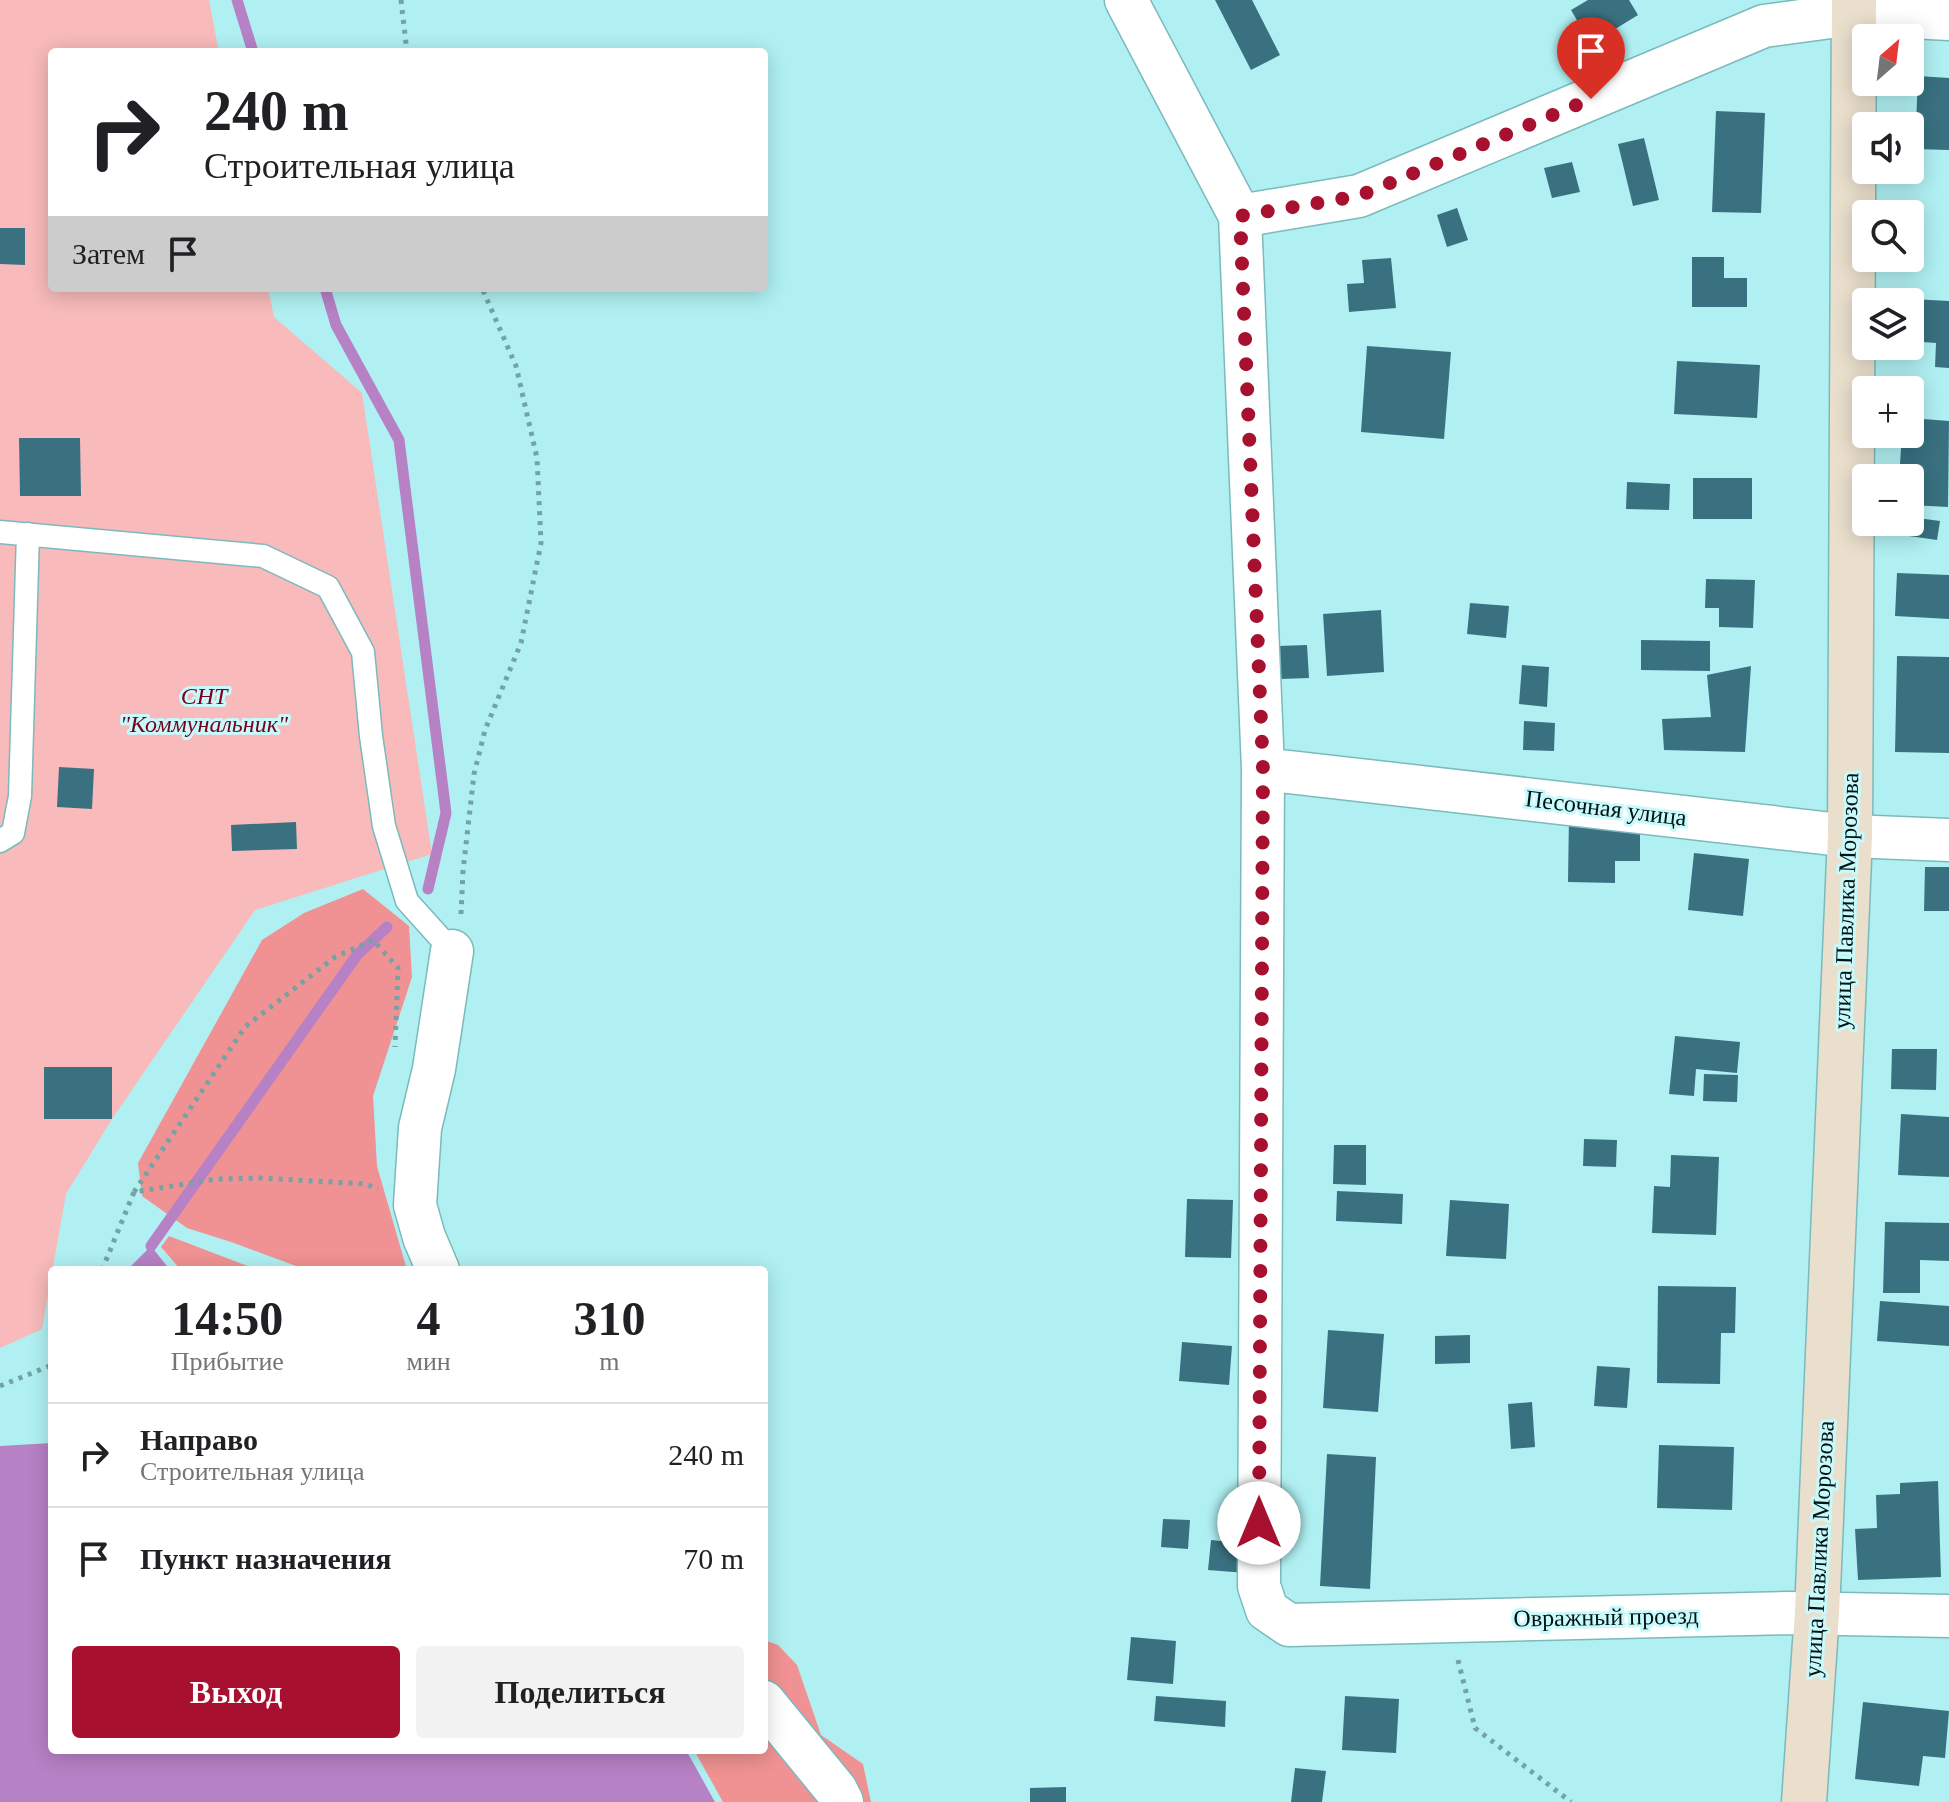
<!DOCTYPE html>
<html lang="ru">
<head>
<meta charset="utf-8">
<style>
	body { margin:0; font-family:"Times New Roman",serif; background:#f2f2f2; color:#202124; height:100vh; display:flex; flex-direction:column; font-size:30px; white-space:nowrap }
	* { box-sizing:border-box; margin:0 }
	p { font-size:26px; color:#757577 }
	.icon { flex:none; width:44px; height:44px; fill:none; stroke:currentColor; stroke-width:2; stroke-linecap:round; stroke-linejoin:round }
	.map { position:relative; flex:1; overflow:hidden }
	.side { position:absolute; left:48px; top:1266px; width:720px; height:488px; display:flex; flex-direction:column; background:#fff; border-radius:8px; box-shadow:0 4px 20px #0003 }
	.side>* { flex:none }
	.hud { position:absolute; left:48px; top:48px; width:720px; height:244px; border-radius:8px; box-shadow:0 4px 20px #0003; background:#fff; color:#202124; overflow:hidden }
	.needle { width:52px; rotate:28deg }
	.tools { position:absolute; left:1852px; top:24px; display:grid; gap:16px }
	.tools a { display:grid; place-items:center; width:72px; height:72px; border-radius:8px; background:#fff; box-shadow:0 4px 20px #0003; font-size:40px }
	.pin { position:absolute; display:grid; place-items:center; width:68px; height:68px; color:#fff; margin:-82px -34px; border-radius:50% 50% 50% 0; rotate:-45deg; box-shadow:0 0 8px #0007 }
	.pin .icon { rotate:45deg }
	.me { position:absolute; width:88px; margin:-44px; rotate:0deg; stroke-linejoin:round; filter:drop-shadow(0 0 6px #0008) }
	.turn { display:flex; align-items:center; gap:28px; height:168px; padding:0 24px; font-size:36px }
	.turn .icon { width:104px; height:104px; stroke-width:2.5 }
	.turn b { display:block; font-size:56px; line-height:68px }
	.then { display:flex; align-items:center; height:76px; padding:0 24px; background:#0003; gap:16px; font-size:30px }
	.eta { display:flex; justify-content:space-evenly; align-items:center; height:136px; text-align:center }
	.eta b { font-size:48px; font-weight:800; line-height:56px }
	.primary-button { display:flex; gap:16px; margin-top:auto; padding:16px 24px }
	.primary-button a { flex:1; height:92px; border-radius:8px; background:#a8102f; color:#fff; font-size:32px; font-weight:800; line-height:92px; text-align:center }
	.primary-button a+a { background:#f2f2f2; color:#202124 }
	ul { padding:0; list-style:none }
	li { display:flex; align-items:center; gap:24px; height:104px; padding:0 24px; border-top:2px solid #e0e0e0 }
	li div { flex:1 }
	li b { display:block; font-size:30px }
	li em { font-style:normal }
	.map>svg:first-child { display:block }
	.green { fill:#f8baba }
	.forest { fill:#f09293 }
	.water { fill:#b781c5 }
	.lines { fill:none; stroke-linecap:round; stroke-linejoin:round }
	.stream { stroke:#b781c5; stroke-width:11 }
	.building { fill:#397181 }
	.lane-casing { stroke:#7bbabc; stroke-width:25 }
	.street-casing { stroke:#7bbabc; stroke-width:45 }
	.secondary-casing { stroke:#7bbabc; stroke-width:47 }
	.path { stroke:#73a3a5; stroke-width:5; stroke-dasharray:4 6; stroke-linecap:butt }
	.lane { stroke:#fff; stroke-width:22 }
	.street { stroke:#fff; stroke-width:42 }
	.secondary { stroke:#eadfcc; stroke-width:44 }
	.route { stroke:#a8102f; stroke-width:14; stroke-dasharray:0 25.2 }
	.labels { text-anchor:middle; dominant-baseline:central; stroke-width:6; stroke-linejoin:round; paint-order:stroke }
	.park-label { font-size:24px; font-style:italic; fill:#77011c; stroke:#c8fafc }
	.street-label { font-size:24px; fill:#001213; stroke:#c8fafc }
</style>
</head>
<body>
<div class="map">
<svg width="1949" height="1802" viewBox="0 0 1949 1802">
	<rect width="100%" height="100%" fill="#b0f0f2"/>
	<!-- green -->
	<path class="green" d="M0,0H209L219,52H52V288H268L274,317L362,393L432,854L255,910L112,1119L66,1194L42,1329L0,1348Z"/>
	<!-- forest -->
	<path class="forest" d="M363,889L409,926L412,977L373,1096L377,1166L407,1270H307L234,1243L187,1228L142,1196L138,1163L262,940L304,913Z
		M169,1236L258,1270H181L161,1247Z
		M764,1640L778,1645L797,1665L821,1735L863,1764L871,1802H723L694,1750H764Z"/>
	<!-- water -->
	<path class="water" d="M151,1246L170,1270H130L131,1266Z
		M52,1443V1750H686L715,1802H0V1446Z"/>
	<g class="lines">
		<!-- stream -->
		<path class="stream" d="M237,0L253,52
			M325,288L336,325L399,440L446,813L428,889
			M151,1246L357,955L387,927"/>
	</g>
	<!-- building -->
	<path class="building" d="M1215,0H1252L1280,55L1251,70Z
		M1588,0H1629L1638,15L1591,44L1571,10Z
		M1918,76L1949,78V150L1915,149Z
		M1716,111L1765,113L1761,213L1712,212Z
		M1644,138L1659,200L1633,206L1618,144Z
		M1572,162L1580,192L1552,198L1544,168Z
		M1457,208L1468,240L1447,247L1437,215Z
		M0,228H25V265L0,264Z
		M1692,257H1724V278H1747V307H1692Z
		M1391,258L1396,308L1349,312L1347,284L1364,283L1362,260Z
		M1911,299L1949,301V368L1935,367L1936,343L1910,341Z
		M1367,346L1451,352L1444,439L1361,432Z
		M1677,361L1760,365L1757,418L1674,414Z
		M1910,418L1949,421L1948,507L1910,505V478H1899L1902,434H1910Z
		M19,438H80L81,496H20Z
		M1693,478H1752V519H1693Z
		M1627,482L1670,484L1669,510L1626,509Z
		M1910,517L1940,521L1937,540L1902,535L1904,522H1910Z
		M1897,573L1949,575V619L1895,616Z
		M1706,579L1755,580L1753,628L1719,627V608H1705Z
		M1470,603L1509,606L1506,638L1467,634Z
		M1381,610L1384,672L1327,676L1323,614Z
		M1641,640L1710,641V671L1641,670Z
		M1307,645L1309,678L1280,679L1278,646Z
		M1897,656L1949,657V753L1895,752Z
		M1522,665L1549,667L1547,707L1519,704Z
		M1751,666L1745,752L1664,750L1662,719L1711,717L1707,675Z
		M1524,721L1555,723L1554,751L1523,750Z
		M59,767L94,769L92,809L57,807Z
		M1569,815L1640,816V861H1615V883L1568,882Z
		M296,822L297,849L232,851L231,825Z
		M1694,853L1749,859L1743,916L1688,910Z
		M1925,867H1949V911H1924Z
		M1675,1036L1740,1042L1737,1073L1696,1069L1694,1096L1669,1094Z
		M1892,1049H1937L1936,1090L1891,1089Z
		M44,1067H112V1119H44Z
		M1704,1074L1738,1075L1737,1102L1703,1101Z
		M1901,1114L1949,1117V1177L1898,1175Z
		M1584,1139L1617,1140L1616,1167L1583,1166Z
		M1334,1145H1366V1185L1333,1184Z
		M1671,1155L1719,1157L1716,1235L1652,1233L1654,1186L1670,1187Z
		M1337,1191L1403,1194L1402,1224L1336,1221Z
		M1187,1199L1233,1200L1231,1258L1185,1257Z
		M1450,1200L1509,1204L1506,1259L1446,1256Z
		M1885,1222L1949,1223V1261L1920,1260V1293H1883Z
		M1658,1286L1736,1287L1735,1333H1721L1720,1384L1657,1383Z
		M1880,1301L1949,1306V1346L1877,1341Z
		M1328,1330L1384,1334L1378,1412L1323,1408Z
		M1470,1335V1363L1435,1364V1336Z
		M1182,1342L1232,1346L1229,1385L1179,1381Z
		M1597,1366L1630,1368L1627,1408L1594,1406Z
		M1532,1402L1535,1447L1511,1449L1508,1404Z
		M1659,1445L1734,1447L1732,1510L1657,1508Z
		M1327,1454L1376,1457L1370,1589L1320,1586Z
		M1938,1481L1941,1577L1858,1580L1855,1529L1877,1528L1876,1495L1900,1494V1483Z
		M1163,1519L1190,1520L1188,1549L1161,1547Z
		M1211,1540L1249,1544L1246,1573L1208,1570Z
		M1131,1637L1176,1641L1173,1684L1127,1680Z
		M1156,1696L1226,1701L1225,1727L1154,1721Z
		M1345,1696L1399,1699L1396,1753L1342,1750Z
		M1863,1702L1949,1711L1945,1758L1923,1756L1919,1786L1855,1779Z
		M1295,1768L1326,1771L1322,1802H1291Z
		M1066,1787V1802H1030V1788Z"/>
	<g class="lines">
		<!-- lane casing -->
		<g class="lane-casing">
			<path id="lane" d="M0,532L263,556L328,587L363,652L371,736L384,826L407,901L452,951
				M0,841L13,833L20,796L28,534"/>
		</g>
		<!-- street casing -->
		<g class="street-casing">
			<path id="street" d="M1126,0L1240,216L1263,769L1259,1586L1267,1610L1289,1625L1787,1613L1949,1616
				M1240,216L1359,196L1764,26L1853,14L1949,19
				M1263,769L1850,836L1949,840
				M438,1270L424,1237L415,1205L420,1128L434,1069L452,951
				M764,1702L836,1790L842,1802"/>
		</g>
		<!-- secondary casing -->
		<g class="secondary-casing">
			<path id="secondary" d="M1804,1802L1817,1613L1850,836L1854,0"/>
		</g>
		<!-- path -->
		<path class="path" d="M401,0L407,52
			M461,914L463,871L474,774L485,730L521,643L541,543L537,458L516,366L482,288
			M134,1192L245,1027L335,957L373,940L398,968L395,1047
			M102,1270L134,1192L217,1179L261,1178L366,1184L378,1189
			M0,1386L52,1365
			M1458,1660L1475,1728L1571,1802"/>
		<!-- lane -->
		<use href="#lane" class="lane"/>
		<!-- street -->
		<use href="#street" class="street"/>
		<!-- secondary -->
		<use href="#secondary" class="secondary"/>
	</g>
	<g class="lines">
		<!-- route -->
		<path class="route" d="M1259,1523L1263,769L1240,216L1359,196L1591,99"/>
	</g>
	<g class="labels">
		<!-- park labels -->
		<g class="park-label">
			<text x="204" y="696">СНТ<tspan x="204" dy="28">"Коммунальник"</tspan></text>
		</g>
		<!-- street labels -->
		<g class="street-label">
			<text transform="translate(1606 808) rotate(7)">Песочная улица</text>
			<text transform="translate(1846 901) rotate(-88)">улица Павлика Морозова</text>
			<text transform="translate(1819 1549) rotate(-87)">улица Павлика Морозова</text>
			<text transform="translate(1606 1617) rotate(-1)">Овражный проезд</text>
		</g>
	</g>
</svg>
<div class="tools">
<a><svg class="needle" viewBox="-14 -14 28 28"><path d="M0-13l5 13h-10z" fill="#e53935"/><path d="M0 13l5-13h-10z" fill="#757577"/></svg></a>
<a><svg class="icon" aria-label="sound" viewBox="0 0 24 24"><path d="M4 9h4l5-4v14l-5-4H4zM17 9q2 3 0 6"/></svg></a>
<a><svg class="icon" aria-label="search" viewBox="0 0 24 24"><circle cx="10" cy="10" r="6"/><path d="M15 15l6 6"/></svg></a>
<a><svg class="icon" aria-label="layers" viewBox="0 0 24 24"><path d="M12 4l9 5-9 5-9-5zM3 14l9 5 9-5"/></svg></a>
<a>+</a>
<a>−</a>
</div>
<div class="pin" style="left:1591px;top:99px;background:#d93025"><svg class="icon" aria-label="arrive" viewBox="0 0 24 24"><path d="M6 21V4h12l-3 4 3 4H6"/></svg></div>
<svg class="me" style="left:1259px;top:1523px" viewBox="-20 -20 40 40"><circle r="19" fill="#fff"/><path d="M0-13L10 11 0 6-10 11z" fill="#a8102f"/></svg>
<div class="hud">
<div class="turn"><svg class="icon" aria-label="right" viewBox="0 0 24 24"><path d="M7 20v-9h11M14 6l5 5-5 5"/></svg><div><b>240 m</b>Строительная улица</div></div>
<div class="then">Затем<svg class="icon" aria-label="arrive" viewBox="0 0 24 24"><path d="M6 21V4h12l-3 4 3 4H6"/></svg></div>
</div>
<section class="side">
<div class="eta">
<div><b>14:50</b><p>Прибытие</p></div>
<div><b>4</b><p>мин</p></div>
<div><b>310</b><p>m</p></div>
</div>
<ul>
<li><svg class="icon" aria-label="right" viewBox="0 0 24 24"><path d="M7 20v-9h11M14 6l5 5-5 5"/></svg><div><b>Направо</b><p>Строительная улица</p></div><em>240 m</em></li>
<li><svg class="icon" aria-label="arrive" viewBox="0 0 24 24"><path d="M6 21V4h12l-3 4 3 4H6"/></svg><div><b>Пункт назначения</b></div><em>70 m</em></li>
</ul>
<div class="primary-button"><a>Выход</a><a>Поделиться</a></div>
</section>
</div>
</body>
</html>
